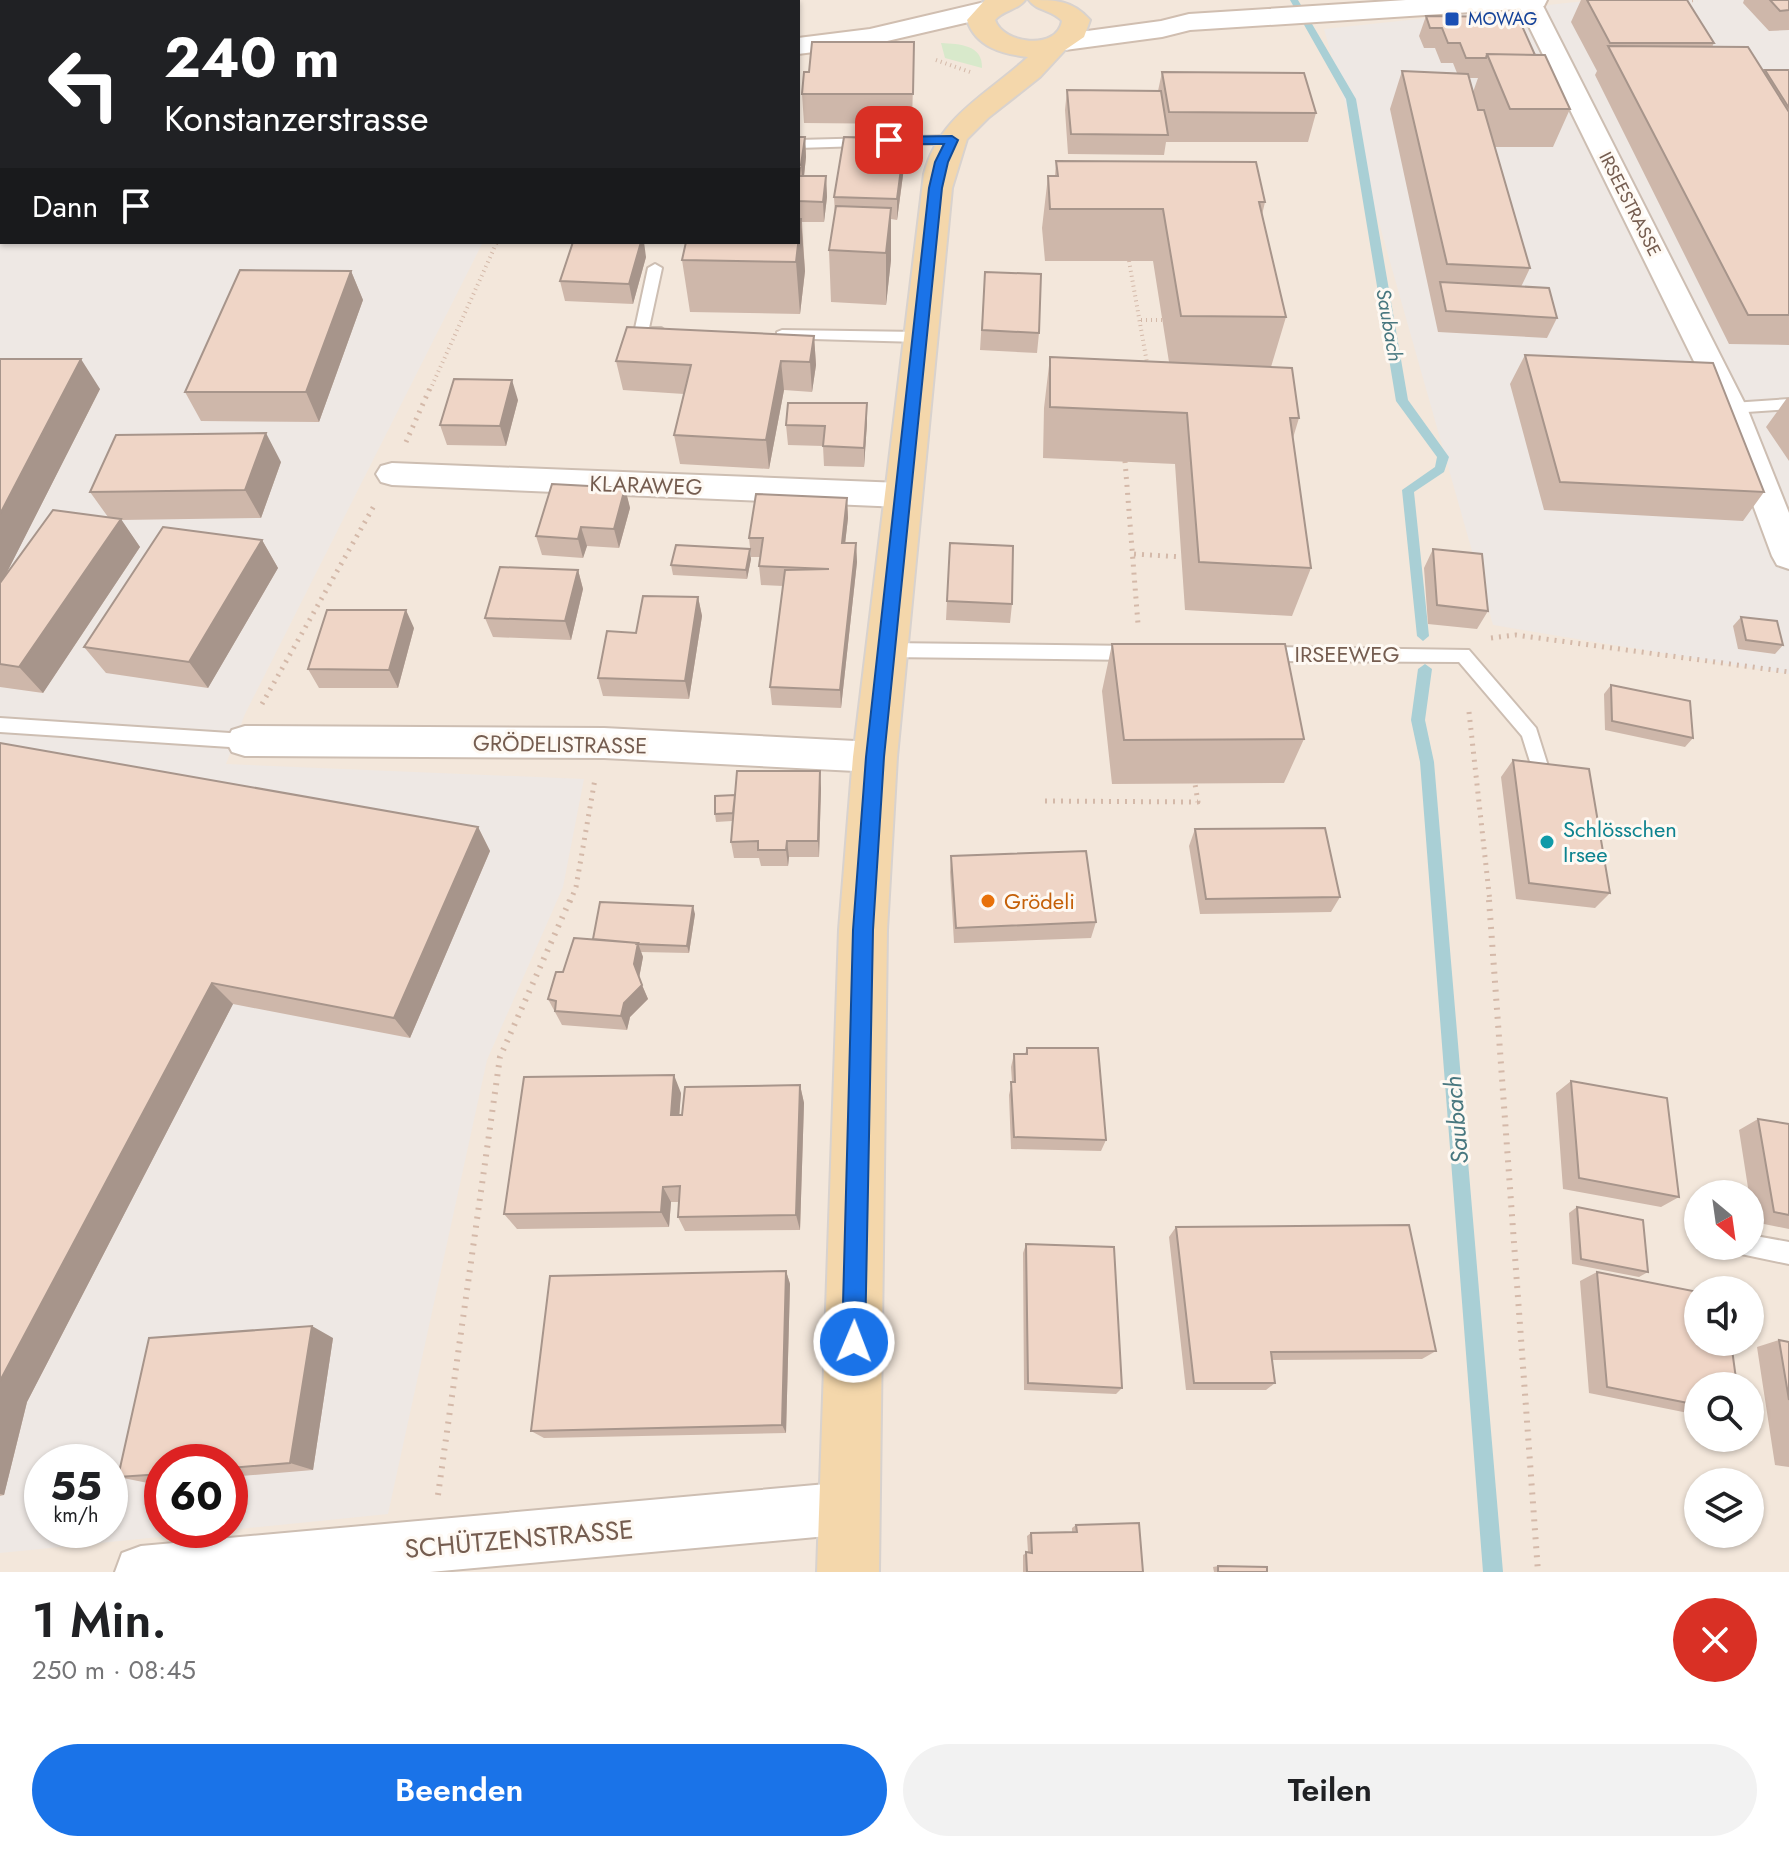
<!DOCTYPE html>
<html lang="de">
<head>
<meta charset="utf-8">
<style>
	body { margin:0; font-family:Jost,sans-serif; background:#f2f2f2; color:#202124; height:100vh; display:flex; flex-direction:column; font-size:30px; white-space:nowrap }
	* { box-sizing:border-box; margin:0 }
	p { font-size:26px; color:#757577 }
	.icon { flex:none; width:44px; height:44px; fill:none; stroke:currentColor; stroke-width:2; stroke-linecap:round; stroke-linejoin:round }
	.map { position:relative; height:1572px; overflow:hidden }
	.panel { display:flex; flex-direction:column; background:#fff; flex:1 }
	.panel>* { flex:none }
	.guide { position:absolute; left:0px; top:0px; width:800px; height:244px; box-shadow:0 2px 6px #0004; background:#202124; color:#fff; overflow:hidden }
	.needle { width:52px; rotate:151deg }
	.tools { position:absolute; left:1684px; top:1180px; display:grid; gap:16px }
	.tools a { display:grid; place-items:center; width:80px; height:80px; border-radius:50%; background:#fff; box-shadow:0 2px 6px #0004; font-size:40px }
	.speed { position:absolute; left:24px; top:1444px; display:flex; gap:16px; font-size:40px; font-weight:700; text-align:center }
	.speed>* { display:grid; place-content:center; width:104px; height:104px; border-radius:50%; background:#fff; box-shadow:0 2px 6px #0004; line-height:1 }
	.speed small { font-size:20px; font-weight:400 }
	.speed .limit { border:12px solid #d22; background:#fff; color:#111 }
	.pin { position:absolute; display:grid; place-items:center; width:68px; height:68px; color:#fff; margin:-34px; border-radius:16px; box-shadow:0 4px 12px #0006 }
	.me { position:absolute; width:88px; margin:-44px; rotate:1deg; stroke-linejoin:round; filter:drop-shadow(0 0 6px #0008) }
	.turn { display:flex; align-items:center; gap:28px; height:168px; padding:0 32px; font-size:36px }
	.turn .icon { width:104px; height:104px; stroke-width:2.5 }
	.turn b { display:block; font-size:56px; line-height:68px }
	.then { display:flex; align-items:center; height:76px; padding:0 32px; background:#0003; gap:16px; font-size:30px }
	.round { display:grid; place-items:center; flex:none; width:84px; height:84px; border-radius:42px; background:#f2f2f2 }
	.summary { display:flex; align-items:center; justify-content:space-between; height:136px; padding:0 32px }
	h1 { font-size:48px; font-weight:600; line-height:60px }
	.cta { display:flex; gap:16px; margin-top:auto; padding:16px 32px }
	.cta a { flex:1; height:92px; border-radius:48px; background:#1a73e8; color:#fff; font-size:32px; font-weight:600; line-height:92px; text-align:center }
	.cta a+a { background:#f2f2f2; color:#202124 }
	.map>svg:first-child { display:block }
	.residential { fill:#f3e7db; fill-rule:evenodd }
	.industrial { fill:#eee8e4; fill-rule:evenodd }
	.green { fill:#d8e9cb }
	.lines { fill:none; stroke-linecap:round; stroke-linejoin:round }
	.stream { fill:#a9cfd5; fill-rule:evenodd }
	.lane-casing { stroke:#cdbeb2; stroke-width:4 }
	.street-casing { stroke:#cdbeb2; stroke-width:4 }
	.secondary-casing { stroke:#d0beb0; stroke-width:4 }
	.primary-casing { stroke:#d8d2ce; stroke-width:4 }
	.path-far2 { stroke:#d4b9a9; stroke-width:4; stroke-dasharray:1 4; stroke-linecap:butt }
	.path-far1 { stroke:#d4b9a9; stroke-width:5; stroke-dasharray:2 6; stroke-linecap:butt }
	.path { stroke:#d4b9a9; stroke-width:6; stroke-dasharray:2 7; stroke-linecap:butt }
	.lane { fill:#fff; fill-rule:evenodd }
	.street { fill:#fff; fill-rule:evenodd }
	.secondary { fill:#fff; fill-rule:evenodd }
	.primary { fill:#f4d7ab; fill-rule:evenodd }
	.wall { fill:#ceb7aa; fill-rule:evenodd }
	.shaded-wall { fill:#a7958b }
	.building { fill:#efd5c6; stroke:#a7958b; stroke-width:2 }
	.route { fill:#1a73e8; stroke:#114b97; stroke-width:2 }
	.transit-dot { fill:#1a4fb4; stroke:#fef9f3; stroke-width:3 }
	.culture-dot { fill:#0f9aa8; stroke:#fef9f3; stroke-width:3 }
	.food-dot { fill:#e8710a; stroke:#fef9f3; stroke-width:3 }
	.labels { text-anchor:middle; dominant-baseline:central; stroke-width:6; stroke-linejoin:round; paint-order:stroke }
	.far-transit-label { font-size:18px; fill:#164399; stroke:#fef9f3; text-anchor:start }
	.far-street-label { font-size:18px; fill:#755d50; stroke:#fef9f3 }
	.far-water-label { font-size:20px; font-style:italic; fill:#48777f; stroke:#fef9f3 }
	.street-label { font-size:22px; fill:#755d50; stroke:#fef9f3 }
	.culture-label { font-size:22px; fill:#0d838f; stroke:#fef9f3; text-anchor:start }
	.food-label { font-size:22px; fill:#c56008; stroke:#fef9f3; text-anchor:start }
	.water-label { font-size:24px; font-style:italic; fill:#48777f; stroke:#fef9f3 }
	.near-street-label { font-size:26px; fill:#755d50; stroke:#fef9f3 }
</style>
</head>
<body>
<div class="map">
<svg width="1789" height="1572" viewBox="0 0 1789 1572">
	<rect width="100%" height="100%" fill="#fbf5ec"/>
	<!-- residential -->
	<path class="residential" d="M0,0H1789V1572H0ZM2,2H798V242H2ZM1698,1194H1750V1246H1698ZM1698,1290H1750V1342H1698ZM1698,1386H1750V1438H1698ZM42,1462H110V1530H42ZM162,1462H230V1530H162ZM1698,1482H1750V1534H1698Z"/>
	<!-- industrial -->
	<path class="industrial" d="M1595,0H1789V674L1493,625L1324,29Z
		M0,177L2,242H483L245,714L226,764L584,779L563,887L487,1060L388,1514L230,1530V1462H162V1530H229L0,1553ZM42,1462H110V1530H42Z"/>
	<!-- green -->
	<path class="green" d="M941,43C960,44 983,45 982,68L945,58Z"/>
	<g class="lines">
		<!-- stream -->
		<path class="stream" d="M1290,0H1298L1356,99L1408,400L1449,457L1444,472L1414,492L1429,636L1423,641L1417,636L1402,490L1435,467L1437,457L1396,401L1346,99Z
			M1425,664L1432,669L1425,720L1434,762L1503,1572H1483L1420,762L1411,720L1418,669Z"/>
		<!-- lane casing -->
		<g class="lane-casing">
			<path id="lane" d="M161,0H187L159,2Z
				M0,19H2V25H0Z
				M952,136L958,140L956,143L798,148V140Z
				M655,264L662,268L649,328H661L668,333C661,340 641,340 634,333L648,268Z
				M782,330L919,332L926,337L919,342L777,338V332Z
				M1789,399V409L1732,413L1725,408L1732,403Z
				M886,643L1135,646L1143,653L1135,660L886,657L878,650Z
				M1264,647L1469,650L1536,728L1553,782L1550,787H1538L1522,736L1459,662L1264,661L1256,654Z
				M0,718L245,734L251,736L254,741L251,746L245,748L0,732Z
				M1750,1235L1789,1242V1264L1741,1254L1738,1246H1750Z"/>
		</g>
		<!-- street casing -->
		<g class="street-casing">
			<path id="street" d="M309,0H333V2H309Z
				M1516,0H1540L1747,408L1789,513V569L1777,565L1772,556L1717,408Z
				M392,463L901,483L913,487L917,495L913,503L901,507L392,485L381,482L376,474L381,466Z
				M245,726L604,728L875,742L888,746L894,757L888,768L875,772L604,758L245,756L232,752L226,741L232,730Z
				M849,1482L867,1490L875,1508L867,1526L849,1534L430,1572H115L122,1553L141,1546Z"/>
		</g>
		<!-- secondary casing -->
		<g class="secondary-casing">
			<path id="secondary" d="M1406,0H1547L1544,6L1534,8L1190,30L1162,37L1065,50L1055,48L1051,42L1055,36L1065,34L1161,21L1189,14Z
				M989,1L999,3L1003,9L999,15L870,45L798,54V38L870,29Z
				M0,147H2V165H0Z"/>
		</g>
		<!-- primary casing -->
		<g class="primary-casing">
			<path id="primary" d="M985,0H1025C1018,10 1003,10 995,20C1003,44 1057,51 1062,21C1053,10 1036,11 1029,0C1056,0 1072,0 1090,20L1084,37L1065,50L1040,77L988,118L967,139L952,188L897,757L887,930L879,1572H817L839,930L853,757L924,174C939,116 987,95 1028,57C1002,54 976,47 967,20Z"/>
		</g>
		<!-- path-far2 -->
		<path class="path-far2" d="M1682,1L1697,0
			M936,60L970,72
			M1129,261L1147,363
			M1141,320H1162
			M430,390L497,242"/>
		<!-- path-far1 -->
		<path class="path-far1" d="M406,442L430,388
			M1125,461L1138,624
			M1134,554L1182,557
			M1491,638L1516,635L1789,672
			M262,704L375,504
			M1469,712L1490,902
			M1045,801L1198,802L1195,784
			M570,902L576,887L595,779"/>
		<!-- path -->
		<path class="path" d="M1489,900L1538,1572
			M438,1495L500,1057L570,900"/>
		<!-- lane -->
		<use href="#lane" class="lane"/>
		<!-- street -->
		<use href="#street" class="street"/>
		<!-- secondary -->
		<use href="#secondary" class="secondary"/>
		<!-- primary -->
		<use href="#primary" class="primary"/>
	</g>
	<!-- wall -->
	<path class="wall" d="M719,0H792V2H720Z
		M1581,0H1687L1714,43L1712,47L1764,72L1765,70H1789V345L1729,344L1595,75L1597,71L1571,22Z
		M1744,0H1789V30L1769,31L1743,3Z
		M1426,16L1535,55L1570,109L1553,147H1495L1530,268L1521,287L1557,318L1547,338L1438,332L1390,109L1402,71L1457,73L1453,63H1441L1435,48H1424L1419,36ZM1469,78H1478L1473,92Z
		M914,42L912,124L804,123L802,94Z
		M1162,72L1316,113L1308,142H1166L1164,155L1068,154L1065,110L1067,90L1158,91Z
		M798,137H805L806,157L804,176H826L827,197L824,222H802L805,271L800,314L690,312L682,260L798,242Z
		M905,139V160L897,220L891,219V260L886,305L831,302L829,250L835,214L834,197Z
		M1056,161L1265,202L1262,215L1286,317L1271,367L1299,418L1293,438L1311,568L1292,616L1185,610L1175,464L1043,458L1044,408L1050,357L1169,362L1153,261H1045L1042,228L1048,176H1055Z
		M646,257L633,304L565,301L560,281Z
		M351,271L363,300L319,422L201,421L185,392Z
		M985,272L1039,333L1037,353L980,350Z
		M814,336L816,365L812,392L784,390L769,469L680,464L674,435L684,394L623,390L616,361Z
		M1525,355L1764,492L1743,521L1544,510L1510,384Z
		M0,359L100,389L4,578L108,517L90,492L281,462L261,518L121,520L140,547L43,693L0,687Z
		M1787,398H1789V461L1766,427Z
		M518,400L506,446L447,445L440,425Z
		M867,423L864,467L824,466L823,446L788,445L786,425Z
		M625,488L630,508L619,548L587,546L583,558L542,555L536,536Z
		M847,498L848,518L845,543H856L857,562L841,708L772,705L770,687L783,586L761,585L759,566L760,557H751L749,538Z
		M262,540L278,568L208,688L106,673L84,647Z
		M950,543L1012,604L1010,623L946,620Z
		M1433,549L1488,611L1477,629L1428,624L1424,568Z
		M751,559L747,579L673,575L671,565Z
		M578,570L583,589L571,640L493,637L485,618Z
		M698,597L702,616L689,699L603,696L598,678L636,633Z
		M1741,617L1783,645L1775,654L1738,649L1733,626Z
		M414,628L398,688H319L308,669Z
		M1112,644L1304,739L1284,783L1112,784L1102,691Z
		M1611,685L1693,738L1685,747L1605,730L1604,694Z
		M0,743L478,827L490,851L410,1038L233,1004L27,1402L4,1495L0,1496Z
		M1513,760L1610,893L1595,908L1516,899L1501,777Z
		M821,788L819,857H789L788,866H761L759,858H734L731,842L732,821L716,822L715,814Z
		M1195,829L1340,897L1331,912L1200,914L1189,846Z
		M951,856L1096,922L1091,938L954,943L950,872Z
		M695,914L689,953L641,952L643,957L639,978L648,999L630,1017L627,1030L562,1025L548,999L563,972L593,939Z
		M1027,1048L1106,1140L1101,1151L1011,1149L1009,1095L1012,1082L1011,1067L1014,1054H1025Z
		M1571,1081L1679,1197L1661,1207L1563,1189L1556,1093Z
		M800,1085L804,1103L800,1230L685,1231L678,1217L679,1202H671L669,1227L517,1229L504,1214L681,1093L679,1115Z
		M1758,1119L1789,1124V1229L1754,1222L1750,1194H1749L1739,1130Z
		M1577,1207L1648,1272L1639,1277L1572,1264L1569,1213Z
		M1176,1227L1436,1351L1422,1359L1272,1360L1275,1383L1266,1390H1186L1169,1237Z
		M1026,1244L1122,1388L1116,1394L1024,1390L1023,1253Z
		M786,1271L790,1284L786,1433L544,1438L531,1431Z
		M1597,1272L1698,1386V1415L1589,1393L1580,1281Z
		M333,1338L313,1470L230,1477V1462H162V1482L148,1483L118,1477Z
		M1779,1340L1789,1342V1467L1775,1465L1757,1347Z
		M1076,1525L1143,1572H1023V1555L1028,1552L1027,1536L1031,1533L1072,1532V1528Z
		M1218,1566L1267,1572H1214L1213,1567Z"/>
	<!-- shaded-wall -->
	<path class="shaded-wall" d="M75,0H87L88,2H74Z
		M216,0H268V2H199Z
		M544,0H618V2H544Z
		M805,137L806,157L803,185L801,165Z
		M905,139V160L897,220V199Z
		M826,176L827,197L824,222L823,202Z
		M891,208V260L886,305V253Z
		M801,219L805,271L800,314L796,262Z
		M641,242H644L646,257L633,304L629,284Z
		M351,271L363,300L319,422L306,392Z
		M814,336L816,365L812,392L810,362Z
		M81,359L100,389L0,586V514Z
		M781,361L784,390L769,469L766,440Z
		M512,380L518,400L506,446L500,426Z
		M867,403V423L864,467V448Z
		M266,433L281,462L261,518L245,490Z
		M625,488L630,508L619,548L614,529Z
		M847,498L848,518L843,562L842,543Z
		M121,519L140,547L43,693L19,667Z
		M581,527L587,546L583,558L578,539Z
		M262,540L278,568L208,688L189,662Z
		M856,543L857,562L841,708L840,690Z
		M750,549L751,559L747,579L746,570Z
		M578,570L583,589L571,640L565,621Z
		M698,597L702,616L689,699L685,681Z
		M406,610L414,628L398,688L389,670Z
		M820,771L821,788L819,857L818,841Z
		M478,827L490,851L410,1038L394,1018Z
		M787,841L789,857L788,866L786,850Z
		M693,906L695,914L689,953L687,946Z
		M638,943L643,957L639,978L634,964Z
		M212,983L233,1004L27,1402L4,1495L0,1494V1381Z
		M642,985L648,999L630,1017L627,1030L621,1016L624,1003Z
		M674,1075L681,1093L678,1133L671,1115Z
		M800,1085L804,1103L800,1230L796,1215Z
		M663,1187L671,1202L669,1227L661,1212Z
		M786,1271L790,1284L786,1433L782,1425Z
		M312,1326L333,1338L313,1470L290,1463Z"/>
	<!-- building -->
	<path class="building" d="M11,0H75L74,2H10Z
		M179,0H216L199,2H178Z
		M364,0H436V2H364Z
		M1587,0H1687L1714,43H1610Z
		M1770,0H1789V10L1780,11Z
		M1426,16L1518,17L1535,55L1487,54L1486,58H1466L1460,43H1448L1442,28H1430Z
		M812,42H914L913,94H802L804,72H809Z
		M1608,46L1748,47L1789,112V315H1748Z
		M1487,54L1545,55L1570,109H1510Z
		M1765,70H1789V108Z
		M1402,71L1468,74L1478,110H1484L1530,268L1447,264Z
		M1162,72L1304,73L1316,113L1169,112Z
		M1067,90L1161,91L1168,135L1071,134Z
		M798,137H805L801,165H798Z
		M844,137L905,139L897,199L834,197Z
		M1056,161L1256,162L1265,202H1259L1286,317L1181,316L1163,209H1050L1048,176H1058Z
		M798,168H800L799,176H826L823,202L798,201Z
		M836,206L891,208L886,253L829,250Z
		M798,219H801L796,262L682,260L686,242H798Z
		M573,242H641L629,284L560,281Z
		M240,270L351,271L306,392H185Z
		M985,272L1041,274L1039,333L982,330Z
		M1440,282L1549,288L1557,318L1446,311Z
		M627,327L814,336L810,362L781,361L766,440L674,435L691,365L616,361Z
		M1525,355L1713,363L1764,492L1560,482Z
		M1050,357L1292,368L1299,418H1290L1311,568L1199,562L1187,413L1050,407Z
		M0,359H81L0,514Z
		M454,379L512,380L500,426L440,425Z
		M788,403H867L864,448L823,446L825,426L786,425Z
		M266,433L245,490L90,492L116,435Z
		M552,484L625,488L614,529L581,527L578,539L536,536Z
		M756,494L847,498L842,543H856L840,690L770,687L785,570L829,569L759,566L763,538H749Z
		M53,510L121,519L19,667L0,664V583Z
		M163,527L262,540L189,662L84,647Z
		M950,543L1013,546L1012,604L947,601Z
		M676,545L750,549L746,570L671,565Z
		M1433,549L1482,554L1488,611L1437,605Z
		M500,567L578,570L565,621L485,618Z
		M643,596L698,597L685,681L598,678L607,631L636,633Z
		M327,610H406L389,670L308,669Z
		M1741,617L1777,621L1783,645L1746,640Z
		M1112,644H1285L1304,739L1124,740Z
		M1611,685L1690,701L1693,738L1612,721Z
		M0,743L478,827L394,1018L212,983L0,1381Z
		M1513,760L1589,769L1610,893L1529,883Z
		M737,771H820L818,841H787L786,850H758V841L731,842Z
		M735,795L733,813L715,814V796Z
		M1325,828L1340,897L1206,899L1195,829Z
		M1086,851L1096,922L956,928L951,856Z
		M600,902L693,906L687,946L637,944L638,943L593,939Z
		M574,938L638,943L634,964L642,985L624,1003L621,1016L555,1011L556,1001L548,999L556,972H563Z
		M1027,1048H1098L1106,1140L1014,1137L1011,1082H1015L1014,1054H1027Z
		M674,1075L671,1115H682L685,1087L800,1085L796,1215L678,1217L680,1186L663,1187L661,1212L504,1214L524,1077Z
		M1571,1081L1667,1098L1679,1197L1579,1178Z
		M1758,1119L1789,1124V1215L1774,1212Z
		M1577,1207L1643,1220L1648,1272L1581,1259Z
		M1409,1225L1436,1351L1271,1352L1275,1383H1194L1176,1227Z
		M1026,1244L1114,1247L1122,1388L1028,1383Z
		M786,1271L782,1425L531,1431L550,1276Z
		M1597,1272L1698,1292V1342H1731L1737,1386H1698V1405L1607,1387Z
		M312,1326L290,1463L230,1468V1462H162V1474L118,1477L149,1338Z
		M1779,1340L1789,1342V1400Z
		M1139,1523L1143,1572H1027L1026,1552L1032,1553L1031,1533L1077,1532L1076,1525Z
		M1218,1566L1267,1567V1572H1218Z"/>
	<!-- route -->
	<path class="route" d="M952,136L958,140L948,162L942,188L884,757L873,930L865,1342L862,1350L854,1353L846,1350L842,1342L853,930L866,757L929,188L935,162L944,144H889L883,140L889,137Z"/>
	<!-- markers -->
	<rect class="transit-dot" x="1444" y="11" width="16" height="16" rx="4"/>
	<circle class="culture-dot" cx="1547" cy="842" r="8"/>
	<circle class="food-dot" cx="988" cy="901" r="8"/>
	<g class="labels">
		<!-- far-transit labels -->
		<g class="far-transit-label">
			<text x="1468" y="19">MOWAG</text>
		</g>
		<!-- far-street labels -->
		<g class="far-street-label">
			<text transform="translate(1630 204) rotate(63)">IRSEESTRASSE</text>
		</g>
		<!-- far-water labels -->
		<g class="far-water-label">
			<text transform="translate(1389 325) rotate(80)">Saubach</text>
		</g>
		<!-- street labels -->
		<g class="street-label">
			<text transform="translate(646 485) rotate(2)">KLARAWEG</text>
			<text x="1347" y="654">IRSEEWEG</text>
			<text transform="translate(560 744) rotate(1)">GRÖDELISTRASSE</text>
		</g>
		<!-- culture labels -->
		<g class="culture-label">
			<text x="1563" y="829">Schlösschen<tspan x="1563" dy="25">Irsee</tspan></text>
		</g>
		<!-- food labels -->
		<g class="food-label">
			<text x="1004" y="901">Grödeli</text>
		</g>
		<!-- water labels -->
		<g class="water-label">
			<text transform="translate(1456 1120) rotate(-95)">Saubach</text>
		</g>
		<!-- near-street labels -->
		<g class="near-street-label">
			<text transform="translate(519 1539) rotate(-5)">SCHÜTZENSTRASSE</text>
		</g>
	</g>
</svg>
<div class="tools">
<a><svg class="needle" viewBox="-14 -14 28 28"><path d="M0-13l5 13h-10z" fill="#e53935"/><path d="M0 13l5-13h-10z" fill="#757577"/></svg></a>
<a><svg class="icon" aria-label="sound" viewBox="0 0 24 24"><path d="M4 9h4l5-4v14l-5-4H4zM17 9q2 3 0 6"/></svg></a>
<a><svg class="icon" aria-label="search" viewBox="0 0 24 24"><circle cx="10" cy="10" r="6"/><path d="M15 15l6 6"/></svg></a>
<a><svg class="icon" aria-label="layers" viewBox="0 0 24 24"><path d="M12 4l9 5-9 5-9-5zM3 14l9 5 9-5"/></svg></a>
</div>
<div class="speed"><div>55<small>km/h</small></div><div class="limit">60</div></div>
<div class="pin" style="left:889px;top:140px;background:#d93025"><svg class="icon" aria-label="arrive" viewBox="0 0 24 24"><path d="M6 21V4h12l-3 4 3 4H6"/></svg></div>
<svg class="me" style="left:854px;top:1342px" viewBox="-20 -20 40 40"><circle r="17" fill="#1a73e8" stroke="#fff" stroke-width="3"/><path d="M0-11L8 9 0 5-8 9z" fill="#fff"/></svg>
<div class="guide">
<div class="turn"><svg class="icon" aria-label="left" viewBox="0 0 24 24"><path d="M17 20v-9H6M10 6l-5 5 5 5"/></svg><div><b>240 m</b>Konstanzerstrasse</div></div>
<div class="then">Dann<svg class="icon" aria-label="arrive" viewBox="0 0 24 24"><path d="M6 21V4h12l-3 4 3 4H6"/></svg></div>
</div>
</div>
<section class="panel">
<div class="summary"><div><h1>1 Min.</h1><p>250 m · 08:45</p></div><a class="round" style="background:#d93025;color:#fff"><svg class="icon" aria-label="close" viewBox="0 0 24 24"><path d="M6 6l12 12M18 6L6 18"/></svg></a></div>
<div class="cta"><a>Beenden</a><a>Teilen</a></div>
</section>
</body>
</html>
